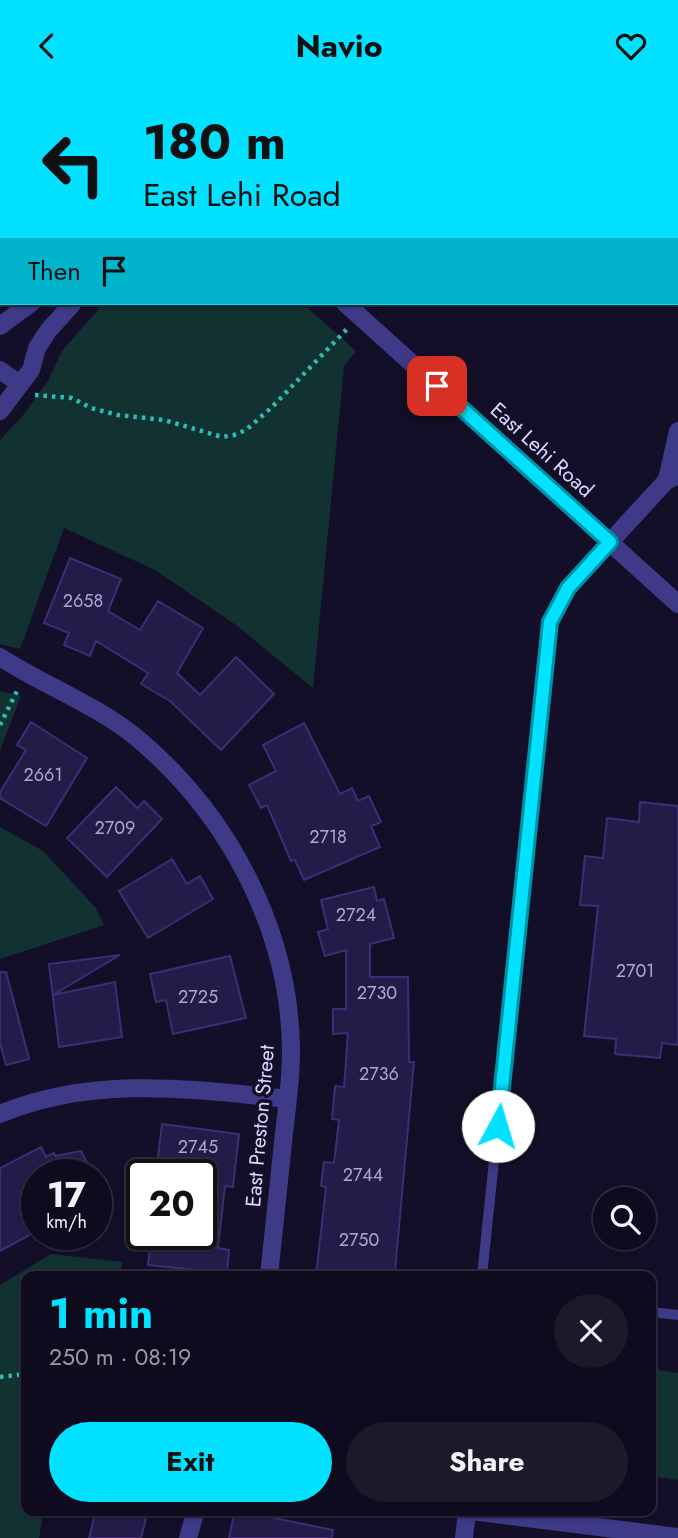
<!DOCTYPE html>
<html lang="en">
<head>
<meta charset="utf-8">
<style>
	body { margin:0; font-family:Jost,sans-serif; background:#1d192b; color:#f1f3f6; height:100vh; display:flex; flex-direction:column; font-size:26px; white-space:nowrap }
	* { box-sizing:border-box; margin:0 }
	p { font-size:23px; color:#9b9ba4 }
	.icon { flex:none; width:38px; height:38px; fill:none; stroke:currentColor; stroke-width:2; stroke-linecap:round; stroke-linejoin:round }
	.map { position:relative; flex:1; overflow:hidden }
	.side { position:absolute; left:21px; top:1180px; width:635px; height:245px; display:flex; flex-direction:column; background:#0f0b1e; border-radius:14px; box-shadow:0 2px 5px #0004,0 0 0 2px #2f2b3c }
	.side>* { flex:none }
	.banner { position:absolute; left:0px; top:0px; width:679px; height:214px; box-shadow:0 2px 5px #0004,0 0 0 2px #2f2b3c; background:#02e1ff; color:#111; overflow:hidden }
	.fabs { position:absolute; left:593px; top:1096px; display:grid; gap:14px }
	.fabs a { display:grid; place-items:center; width:63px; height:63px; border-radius:50%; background:#0f0b1e; box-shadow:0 2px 5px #0004,0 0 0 2px #2f2b3c; font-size:35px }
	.speed { position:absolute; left:21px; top:1068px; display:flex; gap:14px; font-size:35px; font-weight:700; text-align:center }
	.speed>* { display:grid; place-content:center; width:91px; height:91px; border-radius:50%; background:#0f0b1e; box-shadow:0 2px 5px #0004,0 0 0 2px #2f2b3c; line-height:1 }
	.speed small { font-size:18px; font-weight:400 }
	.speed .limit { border:4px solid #111; border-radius:10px; background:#fff; color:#111 }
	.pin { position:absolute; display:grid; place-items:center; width:60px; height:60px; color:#fff; margin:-30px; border-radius:14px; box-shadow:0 4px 10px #0006 }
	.me { position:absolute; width:77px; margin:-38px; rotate:6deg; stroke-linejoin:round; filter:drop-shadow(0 0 5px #0008) }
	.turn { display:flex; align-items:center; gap:24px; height:147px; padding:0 28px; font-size:32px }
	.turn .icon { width:91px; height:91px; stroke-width:2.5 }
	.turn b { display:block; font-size:49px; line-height:60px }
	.then { display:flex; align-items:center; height:66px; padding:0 28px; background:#0003; gap:14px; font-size:26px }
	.round { display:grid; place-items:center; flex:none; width:74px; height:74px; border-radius:37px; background:#1d192b }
	.overview { display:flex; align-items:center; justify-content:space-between; height:119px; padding:0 28px }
	h1 { font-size:42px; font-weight:700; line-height:52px; color:#02e1ff }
	.action { display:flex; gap:14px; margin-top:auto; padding:14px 28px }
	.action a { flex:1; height:80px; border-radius:42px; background:#02e1ff; color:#111; font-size:28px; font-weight:700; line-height:80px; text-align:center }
	.action a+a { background:#1d192b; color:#f1f3f6 }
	header { display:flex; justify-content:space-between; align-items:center; height:91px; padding:0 28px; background:#02e1ff; color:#111; font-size:32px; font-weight:700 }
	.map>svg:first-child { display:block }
	.green { fill:#123232 }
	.building { fill:#251b49; stroke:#3d2d75; stroke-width:2 }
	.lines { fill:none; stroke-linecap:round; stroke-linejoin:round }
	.path { stroke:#2ebbb6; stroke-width:4.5; stroke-dasharray:3.5 5; stroke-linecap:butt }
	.service { stroke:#3e3a87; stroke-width:10 }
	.minor { stroke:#3e3a87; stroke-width:18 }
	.route-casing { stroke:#0192a6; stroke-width:18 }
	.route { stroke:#02e1ff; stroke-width:12 }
	.labels { text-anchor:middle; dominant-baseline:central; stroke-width:7; stroke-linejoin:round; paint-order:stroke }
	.number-label { font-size:18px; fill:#aea7d2 }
	.street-label { font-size:21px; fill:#dcd6ff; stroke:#140f28 }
</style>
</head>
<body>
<header><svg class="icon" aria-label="back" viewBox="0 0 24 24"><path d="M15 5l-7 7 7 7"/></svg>Navio<svg class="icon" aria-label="heart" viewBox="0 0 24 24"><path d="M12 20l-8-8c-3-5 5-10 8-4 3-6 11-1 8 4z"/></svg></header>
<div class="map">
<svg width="678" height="1447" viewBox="0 0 678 1447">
	<rect width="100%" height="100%" fill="#140f28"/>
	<!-- green -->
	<path class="green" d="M104,212H302L356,260L344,275L313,597L236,534L155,479L64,437L20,558L0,553V349L21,327L48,290L62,260Z
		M0,600L21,605L0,659Z
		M0,736L43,760L95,816L104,834L0,868Z
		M51,1163L122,1171L120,1185H26V1419H44L39,1447H0V1194Z
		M651,1278L678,1282V1389L651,1385Z"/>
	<!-- building -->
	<path class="building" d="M70,467L121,488L108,520L140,539L158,510L203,537L177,582L200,604L236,566L274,603L221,659L170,610L141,593L148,582L96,550L90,565L64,554L69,542L44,532Z
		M31,631L87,667L46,735L0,707V701L26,659L17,654Z
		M304,632L340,703L352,697L358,710L369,705L381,731L371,735L380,756L304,789L295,769L291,770L267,714L261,717L249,694L276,680L263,654Z
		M116,696L137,717L144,710L162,728L107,786L67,747Z
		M640,711L678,715V954L662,952L660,967L615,963L616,948L584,945L598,815L580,814L585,765L603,767L607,727L639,731Z
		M172,768L187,793L200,785L213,808L148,847L119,800Z
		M374,796L377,810L384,808L394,847L370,853V886H408L409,971H414L395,1180L392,1185H316L326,1096L321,1095L324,1071L334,1072L339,1029L332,1028L335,995L344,996L348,942L333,943V918H346V859L325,865L318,841L328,838L321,809Z
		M120,864L53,904L115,891L122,946L59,956L49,873Z
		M230,865L246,927L173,943L166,909L156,911L150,883Z
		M0,881H6L29,968L6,974L0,952Z
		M162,1033L239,1043L233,1096L225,1095L218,1157L229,1159L227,1182L148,1174L152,1143H201V1083H156Z
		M41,1056L46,1066L54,1062L55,1065L81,1060L93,1083H37V1140L0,1160V1077Z
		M107,1419H148L141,1447H89L95,1423L106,1425Z
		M235,1419L333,1439L332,1447H229Z"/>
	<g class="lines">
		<!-- path -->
		<path class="path" d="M35,304L72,307L91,317L118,324L164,329L222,346L234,344L246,339L271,317L347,238
			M0,634L19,596
			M0,1286L26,1283"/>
		<!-- service -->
		<path class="service" d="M207,2V0
			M0,35H2
			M482,1185L550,531L567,497L610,451
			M651,1221L678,1224"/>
		<!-- minor -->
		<path class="minor" d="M109,0L110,2
			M510,0L512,2
			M573,2L574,0
			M677,149L678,150
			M345,212L678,513
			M0,235L31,212
			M0,279L20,293
			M0,320L31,279L37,257L48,240L73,212
			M667,389L678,340
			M610,451L667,389L678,385
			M0,566C45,595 95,613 137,647C229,724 291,841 291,962C291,989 287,1016 284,1042C279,1089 274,1137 269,1185
			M0,1023C94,984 190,998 288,1008
			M463,1419L678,1446
			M188,1447L196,1419
			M464,1447L467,1420"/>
	</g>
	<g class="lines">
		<!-- route casing -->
		<g class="route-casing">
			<path id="route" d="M437,295L610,451L568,497L550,531L498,1035"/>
		</g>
		<!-- route -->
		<use href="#route" class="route"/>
	</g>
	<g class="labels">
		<!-- number labels -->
		<g class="number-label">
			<text x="83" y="510">2658</text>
			<text x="43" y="684">2661</text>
			<text x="115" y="737">2709</text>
			<text x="328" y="746">2718</text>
			<text x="356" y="824">2724</text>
			<text x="635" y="880">2701</text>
			<text x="377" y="902">2730</text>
			<text x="198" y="906">2725</text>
			<text x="379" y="983">2736</text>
			<text x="198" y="1056">2745</text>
			<text x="363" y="1084">2744</text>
			<text x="359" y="1149">2750</text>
		</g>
		<!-- street labels -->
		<g class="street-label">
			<text transform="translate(542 359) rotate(42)">East Lehi Road</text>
			<text transform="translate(260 1035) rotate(-85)">East Preston Street</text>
		</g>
	</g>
</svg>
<div class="fabs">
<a><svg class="icon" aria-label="search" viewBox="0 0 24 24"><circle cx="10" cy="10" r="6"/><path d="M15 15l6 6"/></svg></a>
</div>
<div class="speed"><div>17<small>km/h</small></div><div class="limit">20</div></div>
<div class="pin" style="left:437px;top:295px;background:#d93025"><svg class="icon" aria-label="arrive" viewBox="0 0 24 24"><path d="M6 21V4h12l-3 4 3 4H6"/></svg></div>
<svg class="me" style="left:498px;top:1035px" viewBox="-20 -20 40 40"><circle r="19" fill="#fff"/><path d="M0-13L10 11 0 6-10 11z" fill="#02e1ff"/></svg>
<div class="banner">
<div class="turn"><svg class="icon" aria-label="left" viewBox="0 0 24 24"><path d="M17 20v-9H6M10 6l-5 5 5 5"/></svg><div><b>180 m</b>East Lehi Road</div></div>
<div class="then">Then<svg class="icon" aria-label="arrive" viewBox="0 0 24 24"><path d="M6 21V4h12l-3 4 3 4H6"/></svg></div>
</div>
<section class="side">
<div class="overview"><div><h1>1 min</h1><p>250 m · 08:19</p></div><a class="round"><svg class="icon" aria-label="close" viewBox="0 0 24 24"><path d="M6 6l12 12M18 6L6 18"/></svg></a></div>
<div class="action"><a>Exit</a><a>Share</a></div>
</section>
</div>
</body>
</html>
